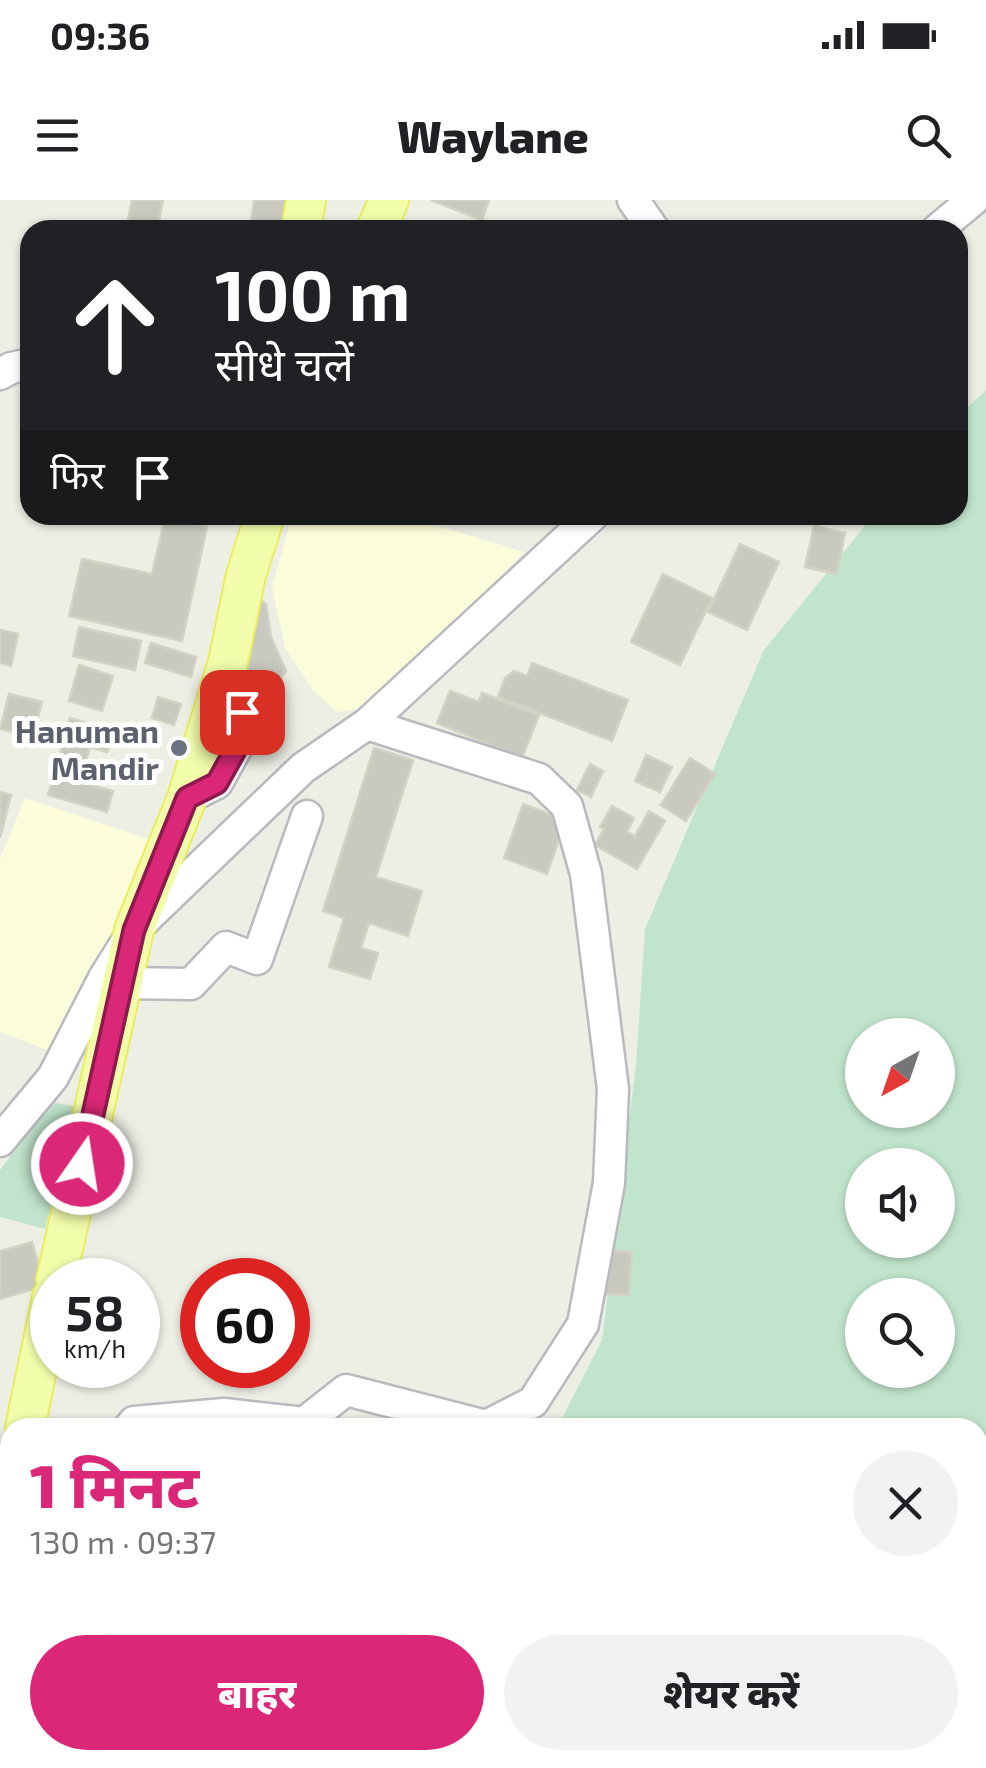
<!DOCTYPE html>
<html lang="hi">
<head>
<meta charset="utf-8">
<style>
	body { margin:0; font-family:"Exo 2","Noto Sans Devanagari",sans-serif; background:#f2f2f2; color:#202124; height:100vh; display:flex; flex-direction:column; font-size:38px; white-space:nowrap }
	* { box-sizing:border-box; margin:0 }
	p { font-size:32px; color:#757577 }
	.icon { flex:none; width:55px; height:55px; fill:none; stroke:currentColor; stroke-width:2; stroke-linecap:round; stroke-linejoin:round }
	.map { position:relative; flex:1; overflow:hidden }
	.panel { position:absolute; left:0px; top:1218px; width:988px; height:352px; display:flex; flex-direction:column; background:#fff; border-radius:30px 30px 0 0; box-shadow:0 2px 8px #0004 }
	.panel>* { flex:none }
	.banner { position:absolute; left:20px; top:20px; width:948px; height:305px; border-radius:30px; box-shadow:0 2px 8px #0004; background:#202124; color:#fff; overflow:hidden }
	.needle { width:65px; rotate:220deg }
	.controls { position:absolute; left:845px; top:818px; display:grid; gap:20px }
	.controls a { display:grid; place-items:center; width:110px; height:110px; border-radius:50%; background:#fff; box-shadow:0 2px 8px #0004; font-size:50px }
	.speed { position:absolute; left:30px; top:1058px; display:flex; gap:20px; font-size:50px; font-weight:700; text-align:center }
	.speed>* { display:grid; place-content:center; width:130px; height:130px; border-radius:50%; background:#fff; box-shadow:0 2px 8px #0004; line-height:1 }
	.speed small { font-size:25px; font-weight:400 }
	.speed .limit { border:15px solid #d22; background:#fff; color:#111 }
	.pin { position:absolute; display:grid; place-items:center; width:85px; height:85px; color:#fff; margin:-42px; border-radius:20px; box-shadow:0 5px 15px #0006 }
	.me { position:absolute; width:110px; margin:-55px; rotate:13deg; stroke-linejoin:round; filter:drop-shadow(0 0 8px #0008) }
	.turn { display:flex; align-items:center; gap:35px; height:210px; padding:0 30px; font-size:45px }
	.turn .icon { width:130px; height:130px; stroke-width:2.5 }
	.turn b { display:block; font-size:70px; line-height:85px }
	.then { display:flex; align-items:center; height:95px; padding:0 30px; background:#0003; gap:20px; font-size:38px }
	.round { display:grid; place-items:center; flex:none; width:105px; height:105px; border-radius:52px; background:#f2f2f2 }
	.overview { display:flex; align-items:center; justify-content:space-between; height:170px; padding:0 30px }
	h1 { font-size:60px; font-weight:800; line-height:75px; color:#db2777 }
	.cta { display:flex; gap:20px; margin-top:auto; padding:20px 30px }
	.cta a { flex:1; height:115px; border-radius:60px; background:#db2777; color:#fff; font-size:40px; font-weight:800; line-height:115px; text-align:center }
	.cta a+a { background:#f2f2f2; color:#202124 }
	.status { display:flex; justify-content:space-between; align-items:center; height:70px; padding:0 50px; background:#fff; direction:ltr }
	.status svg { height:28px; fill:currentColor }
	header { display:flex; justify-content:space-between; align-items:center; height:130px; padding:0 30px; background:#fff; font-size:45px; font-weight:800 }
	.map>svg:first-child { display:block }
	.commercial { fill:#fbfdda }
	.medical { fill:#fbebe1 }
	.green { fill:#c1e5cc; fill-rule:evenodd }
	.building { fill:#c9c9c0; stroke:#d3d3c3; stroke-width:2.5 }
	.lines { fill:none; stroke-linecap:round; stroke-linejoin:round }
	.minor-casing { stroke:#b9bac0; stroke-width:35 }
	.major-casing { stroke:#ebed5e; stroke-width:42 }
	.minor { stroke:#fff; stroke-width:30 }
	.major { stroke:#f1fdab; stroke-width:38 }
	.route-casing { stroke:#8e194d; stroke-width:25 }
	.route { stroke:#db2777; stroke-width:18 }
	.worship-dot { fill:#6b7280; stroke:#fff; stroke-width:4 }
	.labels { text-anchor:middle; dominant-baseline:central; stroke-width:10; stroke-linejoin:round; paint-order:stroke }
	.worship-label { font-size:32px; font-weight:bold; fill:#5b616d; stroke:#fff; text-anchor:end }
</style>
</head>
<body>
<div class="status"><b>09:36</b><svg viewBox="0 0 49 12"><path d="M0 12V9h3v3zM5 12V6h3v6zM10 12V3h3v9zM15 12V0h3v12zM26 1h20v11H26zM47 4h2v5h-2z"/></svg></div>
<header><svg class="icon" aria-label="menu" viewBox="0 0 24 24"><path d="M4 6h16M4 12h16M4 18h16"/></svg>Waylane<svg class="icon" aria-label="search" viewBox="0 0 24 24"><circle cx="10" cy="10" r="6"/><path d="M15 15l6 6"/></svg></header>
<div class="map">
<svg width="986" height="1568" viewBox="0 0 986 1568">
	<rect width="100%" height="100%" fill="#edeee4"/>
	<!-- commercial -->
	<path class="commercial" d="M292,315H401L524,352L369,507L337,512L313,490L285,448L272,387Z
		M25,598L157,642L125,721L52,852L0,832V659Z"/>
	<!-- medical -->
	<path class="medical" d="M12,1560H467L465,1568H11Z"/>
	<!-- green -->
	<path class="green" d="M986,190V1347L979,1352L978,1228H557L602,1140L636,865L645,729L764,450L874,315H958V217ZM862,835H938V910H862ZM862,965H938V1040H862ZM862,1095H938V1170H862Z
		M51,902L77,907L45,1029L0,1017V970Z
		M467,1560H830L843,1568H465Z"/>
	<!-- building -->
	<path class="building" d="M132,0H163L157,30H126Z
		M254,0H290L285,30H250Z
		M431,0H489L482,20Z
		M165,317L207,327L182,441L69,416L82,359L152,374Z
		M814,326L845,333L837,374L805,367Z
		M740,344L779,362L747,430L708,412Z
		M663,374L712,398L680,465L631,442Z
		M256,396L266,404L271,437L286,471L264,499L252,485L243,451Z
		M79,427L141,441L135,470L73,456Z
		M0,430L18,434L11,466L0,463Z
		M151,443L196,457L191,477L145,463Z
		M532,463L628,500L612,541L498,497L505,478L514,471L527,476Z
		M79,465L113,476L102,511L69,501Z
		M450,491L479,502L482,493L539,515L522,558L437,523Z
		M9,494L42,502L31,543L14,539L16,533L0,529Z
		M158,497L181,504L174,525L152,518Z
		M70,518L114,531L107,552L90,547L80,582L113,591L107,612L48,595Z
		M374,548L413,560L376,677L422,691L408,736L369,723L361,748L378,753L370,779L329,767L344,718L323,711Z
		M646,555L672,567L660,592L635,581Z
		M690,558L715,574L686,621L661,605Z
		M590,564L603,571L591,597L577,590Z
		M0,592L11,595L0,638Z
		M523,604L566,620L547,674L504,658Z
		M612,606L634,618L627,632L635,636L649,611L665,621L637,669L595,645L604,629L600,627Z
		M32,1042L45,1086L0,1099V1051Z
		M608,1050L632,1052L629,1095L605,1094Z
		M217,1560H295V1568H216Z"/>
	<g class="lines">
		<!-- minor casing -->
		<g class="minor-casing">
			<path id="minor" d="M633,0L654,30
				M937,30L973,0
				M0,174L11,168L30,164
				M187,598L217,583L237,547L242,512L228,462
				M123,783L191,784L226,747L257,759L307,616
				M0,941L53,877L104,778L134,730L303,568L367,524L593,315
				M304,1223L346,1190L486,1226L533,1202L583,1124L609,983L613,889L586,674L567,606L539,579L367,524
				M129,1228L134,1222L224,1214L304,1223L307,1228
				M0,1382L10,1371"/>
		</g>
		<!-- major casing -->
		<g class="major-casing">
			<path id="major" d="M301,30L306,0
				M376,30L389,0
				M56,1080L134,730L187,598L228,462L246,375L265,315
				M25,1228L52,1097
				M0,1351L10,1301"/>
		</g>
		<!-- minor -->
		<use href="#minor" class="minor"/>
		<!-- major -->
		<use href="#major" class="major"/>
	</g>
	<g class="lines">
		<!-- route casing -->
		<g class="route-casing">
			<path id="route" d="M82,964L134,730L187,598L217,583L237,547L242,512"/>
		</g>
		<!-- route -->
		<use href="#route" class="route"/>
	</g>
	<!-- markers -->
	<circle class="worship-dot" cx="179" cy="548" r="10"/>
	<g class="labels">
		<!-- worship labels -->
		<g class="worship-label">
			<text x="159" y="530">Hanuman<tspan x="159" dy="37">Mandir</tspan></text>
		</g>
	</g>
</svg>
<div class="controls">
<a><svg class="needle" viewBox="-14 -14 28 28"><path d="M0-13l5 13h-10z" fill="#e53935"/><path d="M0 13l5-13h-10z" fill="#757577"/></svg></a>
<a><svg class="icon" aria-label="sound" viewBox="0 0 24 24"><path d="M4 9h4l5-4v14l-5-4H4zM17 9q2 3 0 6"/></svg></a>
<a><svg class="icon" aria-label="search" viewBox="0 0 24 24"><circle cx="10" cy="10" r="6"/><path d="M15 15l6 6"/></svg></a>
</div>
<div class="speed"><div>58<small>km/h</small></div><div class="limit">60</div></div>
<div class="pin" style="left:242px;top:512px;background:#d93025"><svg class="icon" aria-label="arrive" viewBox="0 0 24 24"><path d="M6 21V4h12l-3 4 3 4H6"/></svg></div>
<svg class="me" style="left:82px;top:964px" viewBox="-20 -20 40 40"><circle r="17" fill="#db2777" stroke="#fff" stroke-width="3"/><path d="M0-11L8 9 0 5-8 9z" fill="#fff"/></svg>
<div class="banner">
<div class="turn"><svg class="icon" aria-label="ahead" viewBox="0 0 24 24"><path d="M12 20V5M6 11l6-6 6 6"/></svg><div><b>100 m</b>सीधे चलें</div></div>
<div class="then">फिर<svg class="icon" aria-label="arrive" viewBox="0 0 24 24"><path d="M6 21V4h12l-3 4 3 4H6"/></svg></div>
</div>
<section class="panel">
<div class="overview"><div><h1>1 मिनट</h1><p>130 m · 09:37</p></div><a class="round"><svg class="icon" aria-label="close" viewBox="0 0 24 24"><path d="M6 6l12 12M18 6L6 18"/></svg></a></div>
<div class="cta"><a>बाहर</a><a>शेयर करें</a></div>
</section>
</div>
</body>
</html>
